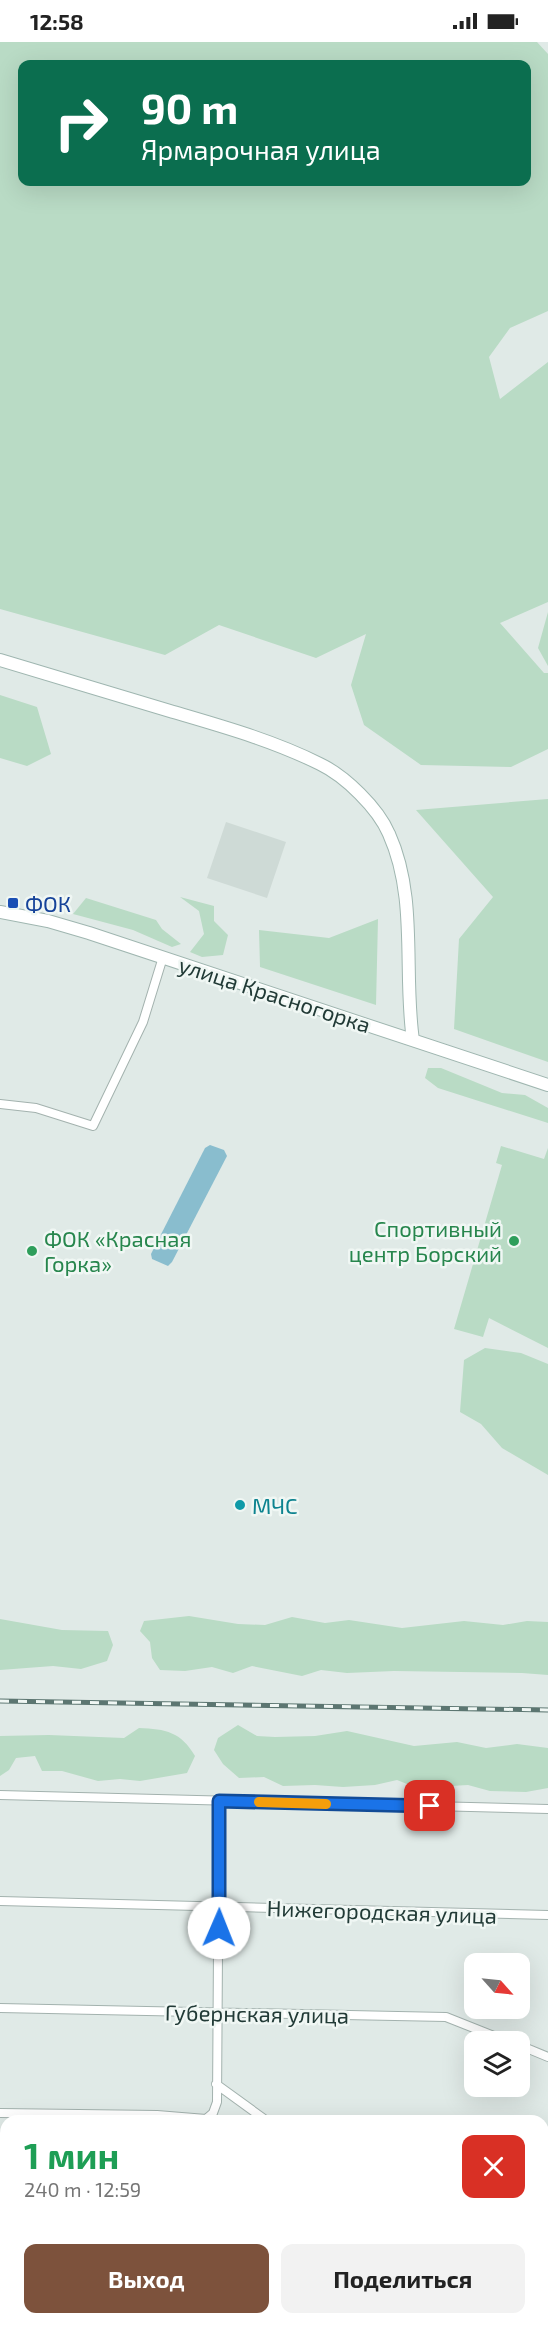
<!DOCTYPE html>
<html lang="ru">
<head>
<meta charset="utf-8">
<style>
	body { margin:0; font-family:"Exo 2",sans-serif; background:#f2f2f2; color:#222; height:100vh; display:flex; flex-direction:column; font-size:22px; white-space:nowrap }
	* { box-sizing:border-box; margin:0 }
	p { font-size:20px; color:#767676 }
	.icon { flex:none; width:33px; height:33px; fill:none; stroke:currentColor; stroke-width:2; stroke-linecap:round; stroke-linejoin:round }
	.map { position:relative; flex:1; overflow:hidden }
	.details { position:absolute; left:0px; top:2073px; width:549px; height:210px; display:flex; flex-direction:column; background:#fff; border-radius:18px 18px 0 0; box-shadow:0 6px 24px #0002 }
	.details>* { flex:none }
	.banner { position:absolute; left:18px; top:18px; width:513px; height:126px; border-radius:12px; box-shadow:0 6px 24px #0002; background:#0b6e4f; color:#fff; overflow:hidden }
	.needle { width:39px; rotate:117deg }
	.controls { position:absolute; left:464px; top:1911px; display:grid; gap:12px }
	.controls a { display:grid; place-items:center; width:66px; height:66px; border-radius:12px; background:#fff; box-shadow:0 6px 24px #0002; font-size:30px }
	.pin { position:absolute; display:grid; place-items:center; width:51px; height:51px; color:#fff; margin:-26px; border-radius:12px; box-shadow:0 3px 9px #0006 }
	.me { position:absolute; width:66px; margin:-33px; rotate:1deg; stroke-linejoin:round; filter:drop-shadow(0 0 4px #0008) }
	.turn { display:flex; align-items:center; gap:21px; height:126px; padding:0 24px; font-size:27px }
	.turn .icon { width:78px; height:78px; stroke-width:2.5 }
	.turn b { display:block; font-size:42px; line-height:51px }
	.round { display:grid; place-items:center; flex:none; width:63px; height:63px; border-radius:12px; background:#f2f2f2 }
	.overview { display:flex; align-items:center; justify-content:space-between; height:102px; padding:0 24px }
	h1 { font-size:36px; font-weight:700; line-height:45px; color:#1e9e55 }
	.primary-button { display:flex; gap:12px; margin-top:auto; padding:12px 24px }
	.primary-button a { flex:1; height:69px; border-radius:12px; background:#7d523c; color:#fff; font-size:24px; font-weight:700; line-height:69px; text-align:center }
	.primary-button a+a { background:#f2f2f2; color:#222 }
	.status { display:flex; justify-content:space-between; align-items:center; height:42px; padding:0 30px; background:#fff; direction:ltr }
	.status svg { height:16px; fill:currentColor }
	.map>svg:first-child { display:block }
	.built { fill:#cedad6 }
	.green { fill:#b9dbc5; fill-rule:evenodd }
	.water { fill:#89bdce }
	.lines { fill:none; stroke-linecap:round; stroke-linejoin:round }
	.street-casing { stroke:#a3b2ae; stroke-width:10 }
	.secondary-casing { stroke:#9fb6b0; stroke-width:14 }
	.street { stroke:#fff; stroke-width:8 }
	.secondary { stroke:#fff; stroke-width:12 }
	.rail-casing { stroke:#5c7671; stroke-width:5 }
	.rail { stroke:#f0f7f4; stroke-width:3; stroke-dasharray:9; stroke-linecap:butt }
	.route-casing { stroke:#114b97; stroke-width:15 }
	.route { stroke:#1a73e8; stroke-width:10 }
	.slow { stroke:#f59e0b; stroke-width:10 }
	.transit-dot { fill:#1a4fb4; stroke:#f0f7f4; stroke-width:2 }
	.leisure-dot { fill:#2e9e5b; stroke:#f0f7f4; stroke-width:2 }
	.culture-dot { fill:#0f9aa8; stroke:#f0f7f4; stroke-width:2 }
	.labels { text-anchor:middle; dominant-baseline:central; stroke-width:5; stroke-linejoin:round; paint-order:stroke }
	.transit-label { font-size:22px; fill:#164399; stroke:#f0f7f4; text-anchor:start }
	.street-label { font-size:22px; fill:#213a36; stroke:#f0f7f4 }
	.leisure-label { font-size:22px; fill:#27864d; stroke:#f0f7f4; text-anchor:end }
	.culture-label { font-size:22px; fill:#0d838f; stroke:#f0f7f4; text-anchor:start }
</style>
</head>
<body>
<div class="status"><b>12:58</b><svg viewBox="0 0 49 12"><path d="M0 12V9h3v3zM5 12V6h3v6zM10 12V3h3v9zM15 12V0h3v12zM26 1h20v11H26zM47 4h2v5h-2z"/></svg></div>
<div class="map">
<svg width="548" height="2283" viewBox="0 0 548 2283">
	<rect width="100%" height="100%" fill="#e0eae7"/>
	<!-- built -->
	<path class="built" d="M226,780L286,800L267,856L207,836Z"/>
	<!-- green -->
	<path class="green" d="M0,0H537L548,12V269L510,286L489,315L500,357L548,320V560L500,581L544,631H548V707L511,725L421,723L364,683L351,643L366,592L316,616L219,583L165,613L0,567ZM22,22H526V140H22Z
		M548,570V624L538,606Z
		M0,653L37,665L51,712L27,724L0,716Z
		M548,757V1020L454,987L459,897L493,855L416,768Z
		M180,855L214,864V879L228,893L223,913L202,915L190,910L204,892L199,869Z
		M86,856L156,878L162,887L181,902L172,905L133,888L73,872Z
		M378,877L376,963L260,925L259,888L329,896Z
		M428,1026H441L502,1051L525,1053L548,1066V1081L438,1046L425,1036Z
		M501,1104L544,1117L548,1106V1306L489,1276L483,1295L454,1287L502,1123L496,1121Z
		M485,1306L521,1311L548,1322V1433L502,1406L481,1382L460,1370L464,1318Z
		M189,1574L238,1582L265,1583L292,1575L325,1581L349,1578L402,1586L464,1579L503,1583L527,1579L548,1580V1633L522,1631L394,1629L347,1631L321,1628L302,1634L252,1624L233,1631L212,1625L185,1629L160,1628L152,1616L150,1600L140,1589L144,1579Z
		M0,1577L62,1588L108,1589L113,1603L107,1619L81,1627L53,1624L0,1628Z
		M238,1683L257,1694L275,1695L315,1694L347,1689L414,1704L457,1700L486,1706L517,1702L548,1706V1746L526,1750L490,1749L468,1743L417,1746L397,1738L375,1743L343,1745L315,1743L283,1744L264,1735L239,1736L223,1722L214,1708L218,1696Z
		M139,1686C166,1687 181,1690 195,1714L187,1731L140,1739L120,1737L98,1739L62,1729H42L35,1714L16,1716L9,1728L0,1734V1694L49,1693L124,1696Z"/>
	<!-- water -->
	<path class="water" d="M210,1103L224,1108L227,1114L172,1220L168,1224L152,1217L151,1212L205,1106Z"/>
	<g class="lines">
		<!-- street casing -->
		<g class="street-casing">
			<path id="street" d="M0,1062L36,1066L93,1084L143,980L163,915
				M0,1753L548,1767
				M0,1859L548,1873
				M0,1966L446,1975L509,2000
				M519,2003L548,2015
				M216,2042L267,2079
				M0,2071L157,2073L206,2077L213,2071L217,2060L219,1759
				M144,2283L149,2277"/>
		</g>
		<!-- secondary casing -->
		<g class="secondary-casing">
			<path id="secondary" d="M0,618C57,635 113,652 170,669C221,684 272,698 320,722C345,734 378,766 389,792C418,856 403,930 413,998
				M0,870L48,879L89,891L548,1043"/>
		</g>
		<!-- street -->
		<use href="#street" class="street"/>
		<!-- secondary -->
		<use href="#secondary" class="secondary"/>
		<!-- rail casing -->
		<g class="rail-casing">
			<path id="rail" d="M0,1659L548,1668"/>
		</g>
		<!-- rail -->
		<use href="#rail" class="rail"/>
	</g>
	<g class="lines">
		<!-- route casing -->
		<g class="route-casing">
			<path id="route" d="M219,1886V1759L430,1764"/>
		</g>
		<!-- route -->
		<use href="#route" class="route"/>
		<!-- slow -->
		<path class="slow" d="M259,1760L326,1762"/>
	</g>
	<!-- markers -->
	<rect class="transit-dot" x="7" y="855" width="12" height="12" rx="3"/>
	<g class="leisure-dot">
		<circle cx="514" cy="1199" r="6"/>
		<circle cx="32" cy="1209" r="6"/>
	</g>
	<circle class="culture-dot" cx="240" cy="1463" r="6"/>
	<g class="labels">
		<!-- transit labels -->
		<g class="transit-label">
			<text x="25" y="861">ФОК</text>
		</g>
		<!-- street labels -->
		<g class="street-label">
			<text transform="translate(275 952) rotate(18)">улица Красногорка</text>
			<text transform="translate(382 1869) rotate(2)">Нижегородская улица</text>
			<text transform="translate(257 1971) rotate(1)">Губернская улица</text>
		</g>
		<!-- leisure labels -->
		<g class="leisure-label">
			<text x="502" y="1186">Спортивный<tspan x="502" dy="25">центр Борский</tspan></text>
			<text x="44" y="1196" text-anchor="start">ФОК «Красная<tspan x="44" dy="25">Горка»</tspan></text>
		</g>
		<!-- culture labels -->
		<g class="culture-label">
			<text x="252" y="1463">МЧС</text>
		</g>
	</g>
</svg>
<div class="controls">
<a><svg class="needle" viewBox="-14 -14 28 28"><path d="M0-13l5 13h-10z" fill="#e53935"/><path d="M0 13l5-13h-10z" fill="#767676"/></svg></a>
<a><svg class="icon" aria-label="layers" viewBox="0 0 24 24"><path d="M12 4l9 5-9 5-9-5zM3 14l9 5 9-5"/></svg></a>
</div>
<div class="pin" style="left:430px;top:1764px;background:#d93025"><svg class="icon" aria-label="arrive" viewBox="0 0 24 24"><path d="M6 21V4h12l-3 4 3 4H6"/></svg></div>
<svg class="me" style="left:219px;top:1886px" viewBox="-20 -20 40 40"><circle r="19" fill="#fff"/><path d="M0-13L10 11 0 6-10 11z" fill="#1a73e8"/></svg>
<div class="banner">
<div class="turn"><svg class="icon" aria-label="right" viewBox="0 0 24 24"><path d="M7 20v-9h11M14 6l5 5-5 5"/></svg><div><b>90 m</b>Ярмарочная улица</div></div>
</div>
<section class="details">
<div class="overview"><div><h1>1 мин</h1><p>240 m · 12:59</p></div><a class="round" style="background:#d93025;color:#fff"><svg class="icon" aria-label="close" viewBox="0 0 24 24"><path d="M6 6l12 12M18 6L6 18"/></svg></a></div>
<div class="primary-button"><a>Выход</a><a>Поделиться</a></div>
</section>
</div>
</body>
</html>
